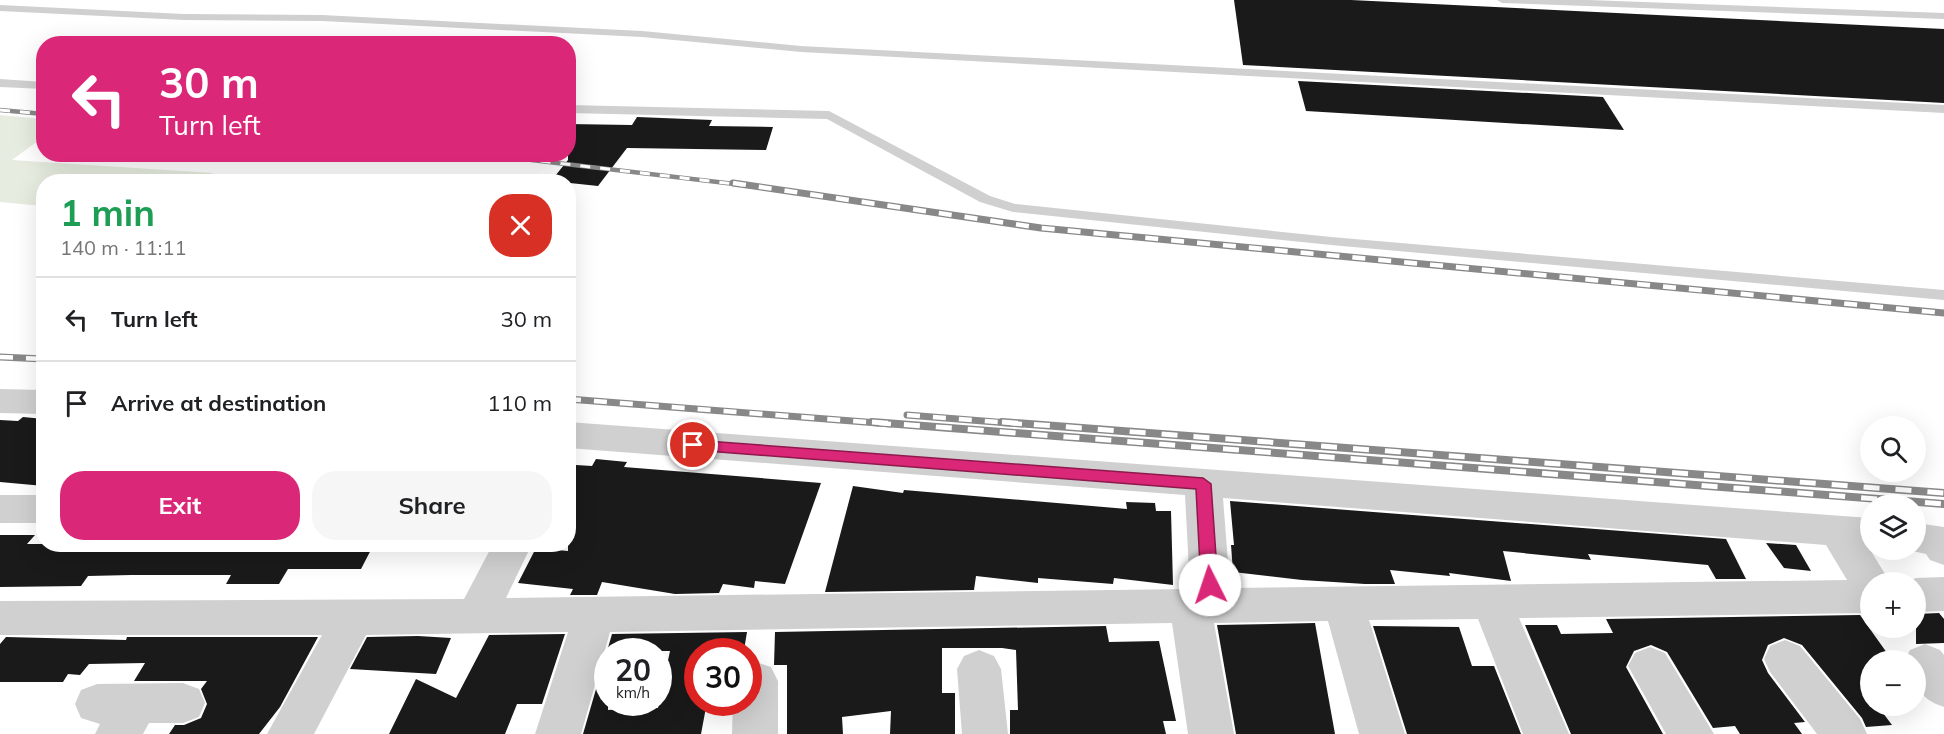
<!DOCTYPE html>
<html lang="en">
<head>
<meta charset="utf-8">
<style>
	body { margin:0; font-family:Mulish,sans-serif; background:#f6f6f6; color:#202124; height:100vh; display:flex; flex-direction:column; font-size:22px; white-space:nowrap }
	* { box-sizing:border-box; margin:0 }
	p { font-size:20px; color:#757577 }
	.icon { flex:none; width:33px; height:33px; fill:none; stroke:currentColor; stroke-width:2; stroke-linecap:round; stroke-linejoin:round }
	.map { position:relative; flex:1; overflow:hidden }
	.panel { position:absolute; left:36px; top:174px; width:540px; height:378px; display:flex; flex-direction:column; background:#fff; border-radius:24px; box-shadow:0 6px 24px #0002 }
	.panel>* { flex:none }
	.banner { position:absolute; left:36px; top:36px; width:540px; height:126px; border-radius:24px; box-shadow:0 6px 24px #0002; background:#db2777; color:#fff; overflow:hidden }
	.fabs { position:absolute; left:1860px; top:416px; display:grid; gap:12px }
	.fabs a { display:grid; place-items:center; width:66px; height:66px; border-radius:50%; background:#fff; box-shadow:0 6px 24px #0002; font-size:30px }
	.speed { position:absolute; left:594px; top:638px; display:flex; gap:12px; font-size:30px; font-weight:700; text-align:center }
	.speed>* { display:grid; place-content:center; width:78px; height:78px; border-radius:50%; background:#fff; box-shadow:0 6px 24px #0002; line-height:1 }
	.speed small { font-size:15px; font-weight:400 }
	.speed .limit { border:9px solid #d22; background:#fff; color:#111 }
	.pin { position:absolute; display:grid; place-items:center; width:51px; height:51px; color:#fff; margin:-26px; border:3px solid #fff; border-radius:50%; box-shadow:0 2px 6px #0007 }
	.me { position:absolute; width:66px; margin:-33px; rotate:356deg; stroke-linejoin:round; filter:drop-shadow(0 0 4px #0008) }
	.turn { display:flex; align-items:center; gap:21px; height:126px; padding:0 24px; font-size:27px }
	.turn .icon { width:78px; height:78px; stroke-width:2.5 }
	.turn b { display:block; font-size:42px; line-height:51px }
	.round { display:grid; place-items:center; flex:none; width:63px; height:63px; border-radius:24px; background:#f6f6f6 }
	.overview { display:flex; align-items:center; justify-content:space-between; height:102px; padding:0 24px }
	h1 { font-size:36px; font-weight:700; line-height:45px; color:#1e9e55 }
	.cta { display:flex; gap:12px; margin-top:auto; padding:12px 24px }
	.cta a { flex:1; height:69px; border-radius:24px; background:#db2777; color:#fff; font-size:24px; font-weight:700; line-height:69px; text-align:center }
	.cta a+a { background:#f6f6f6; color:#202124 }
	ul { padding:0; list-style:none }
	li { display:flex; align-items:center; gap:18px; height:84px; padding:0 24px; border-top:2px solid #e0e0e0 }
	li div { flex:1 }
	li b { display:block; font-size:22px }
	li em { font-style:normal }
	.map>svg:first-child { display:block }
	.green { fill:#e6ecdf }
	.building { fill:#1a1a1a; fill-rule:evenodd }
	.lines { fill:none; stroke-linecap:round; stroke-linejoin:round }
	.lane { fill:#d0d0d0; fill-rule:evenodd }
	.street { fill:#d0d0d0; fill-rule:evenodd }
	.rail-far2-casing { stroke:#888; stroke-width:4.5 }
	.rail-far1-casing { stroke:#888; stroke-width:7 }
	.rail-casing { stroke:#888; stroke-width:8 }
	.rail-far2 { stroke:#fff; stroke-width:3; stroke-dasharray:10; stroke-linecap:butt }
	.rail-far1 { stroke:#fff; stroke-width:4.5; stroke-dasharray:13; stroke-linecap:butt }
	.rail { stroke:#fff; stroke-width:5; stroke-dasharray:16; stroke-linecap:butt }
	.route { fill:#db2777; stroke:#8e194d; stroke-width:1.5 }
</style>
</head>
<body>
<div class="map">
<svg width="1944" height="734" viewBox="0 0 1944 734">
	<rect width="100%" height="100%" fill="#fff"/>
	<!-- green -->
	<path class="green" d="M0,115L43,119V144L35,143L12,160L213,173L204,181L44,182L43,206L0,202Z"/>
	<!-- building -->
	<path class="building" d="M1234,0H1351L1944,29V103L1243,65Z
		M1298,81L1603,97L1624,130L1306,111Z
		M637,117L712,120L709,126L773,127L766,150L627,148L598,186L551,181L568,160V124L632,125Z
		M23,417L44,419V486L0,482V420L18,421Z
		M596,459L627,462L624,467L821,483L785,584L755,581L754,588L723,584L719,593L675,594L602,582L597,595H570L573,589L518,583L536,548L568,551V480L576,465L592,466Z
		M853,486L903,493L904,490L1127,509L1126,502L1155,503L1156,511H1171L1173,585L1114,578L1113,584L1038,578V583L976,576L974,590L825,592Z
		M1230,501L1726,539L1746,579H1716L1708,565L1588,554L1591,560L1503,551L1511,581L1449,573L1450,576L1390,570L1395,584H1365L1302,580L1233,572L1231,545H1234Z
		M0,535H35L27,544H374L361,569H288L279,584H226L231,575H131L88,576L81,586L0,587Z
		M1766,543L1796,545L1811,571L1784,568Z
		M1939,613L1944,619V643L1916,644V614Z
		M1860,615L1892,660H1870V705H1877L1892,725L1866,727L1862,718L1802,645L1784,638L1768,645L1762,660L1768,673L1805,722L1794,723L1802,734H1740L1735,726L1713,728L1667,652L1651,645L1634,651L1626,667L1663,734H1571L1525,625H1557L1561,634L1613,633L1606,619Z
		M1315,623L1335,734H1236L1217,625Z
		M1106,626L1109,642L1159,641L1176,721H1163L1166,734H1010V710H1018L1016,650L1002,648H942V693H955V734H890L891,711L842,717L843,734H787V665H774L775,632Z
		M1373,626L1459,627L1472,666H1494L1521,734H1407Z
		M747,632L744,650L698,651V702H707L701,734H583L612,634ZM608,651H670L658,708L608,710Z
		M565,634L542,704H517L505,734H389L416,679L456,698L489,635Z
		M418,636L451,638L436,674L350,669L367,637Z
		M6,637L126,640L127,637H318L280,707L259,734H169L175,725H184L201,718L207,704L201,689L207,681H134L145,663L89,664L80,675L68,674L63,682H0V644Z"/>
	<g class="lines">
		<!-- lane -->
		<path class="lane" d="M1497,0H1588L1944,13V19L1502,3Z
			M0,5L184,14L322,15L642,31L801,46L1944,105V113L801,52L642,37L322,21L184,20L0,11Z
			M0,79L44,82V89L0,87Z
			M568,105L829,111L990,196L1015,204L1331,237L1944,290V300L1331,245L1013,212L980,202L827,119L568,113Z"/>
		<!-- street -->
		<path class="street" d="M0,389L44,390V414L0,413Z
			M568,422L1870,518L1869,548L1890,582H1870V613L1519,618L1569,734H1523L1478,619L1369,620L1405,734H1359L1328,621L1214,623L1234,734H1188L1172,623L610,632L581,734H535L568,632L366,635L314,734H267L322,635H0V601L464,599L493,544H532L506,598L1190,589L1185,495L568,448ZM1223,498L1826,545L1847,580L1230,588Z
			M0,495H44V523H0Z
			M1916,523L1944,527V565L1930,560L1926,554L1903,549H1916Z
			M1944,577V611L1916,612V582H1905L1916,578Z
			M1785,640L1800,646L1860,719L1867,734H1817L1770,672L1764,659L1770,646Z
			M1925,644L1940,650L1944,655V707C1917,698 1916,686 1916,660H1905L1910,650Z
			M1650,647L1665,653L1714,734H1666L1628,666L1635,653Z
			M979,650L994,656L1001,669L1008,734H962L957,669L964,656Z
			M756,662L771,667L778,681V734H732L733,702H748V664Z
			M183,683L199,689L205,703L199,717L183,723H149L143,734H95L100,724L81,718L75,704L81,690L97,684Z"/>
		<!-- rail-far2 casing -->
		<g class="rail-far2-casing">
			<path id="rail-far2" d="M0,110L44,114
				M481,154L743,185"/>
		</g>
		<!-- rail-far1 casing -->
		<g class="rail-far1-casing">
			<path id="rail-far1" d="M733,183L1041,228L1944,313
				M0,357L44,359
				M568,399L891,424
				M907,415L1022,424"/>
		</g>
		<!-- rail casing -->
		<g class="rail-casing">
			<path id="rail" d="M872,422L1944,504
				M1002,422L1944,493"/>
		</g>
		<!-- rail-far2 -->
		<use href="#rail-far2" class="rail-far2"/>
		<!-- rail-far1 -->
		<use href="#rail-far1" class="rail-far1"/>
		<!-- rail -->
		<use href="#rail" class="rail"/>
	</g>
	<!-- route -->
	<path class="route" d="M693,440L1203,478L1211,484L1218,585L1216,590H1204L1201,585L1196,489L693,450L686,445Z"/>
</svg>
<div class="fabs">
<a><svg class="icon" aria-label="search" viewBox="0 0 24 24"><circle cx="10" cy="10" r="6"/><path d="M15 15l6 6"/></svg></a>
<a><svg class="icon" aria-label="layers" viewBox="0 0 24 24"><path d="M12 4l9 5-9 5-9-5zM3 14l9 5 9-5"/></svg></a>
<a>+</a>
<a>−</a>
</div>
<div class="speed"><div>20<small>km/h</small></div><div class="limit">30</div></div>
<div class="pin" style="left:693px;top:445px;background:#d93025"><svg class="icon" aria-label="arrive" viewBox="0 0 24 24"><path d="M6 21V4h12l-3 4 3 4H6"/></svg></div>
<svg class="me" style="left:1210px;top:585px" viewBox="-20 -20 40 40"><circle r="19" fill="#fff"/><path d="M0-13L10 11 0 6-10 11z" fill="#db2777"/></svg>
<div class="banner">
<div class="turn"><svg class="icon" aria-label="left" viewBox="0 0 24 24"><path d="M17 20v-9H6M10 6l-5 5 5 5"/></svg><div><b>30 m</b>Turn left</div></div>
</div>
<section class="panel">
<div class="overview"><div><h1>1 min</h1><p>140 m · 11:11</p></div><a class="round" style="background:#d93025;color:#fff"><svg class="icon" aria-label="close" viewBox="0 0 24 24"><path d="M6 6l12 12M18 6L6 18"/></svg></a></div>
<ul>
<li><svg class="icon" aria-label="left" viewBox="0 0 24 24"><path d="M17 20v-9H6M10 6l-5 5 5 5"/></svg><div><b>Turn left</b></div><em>30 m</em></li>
<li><svg class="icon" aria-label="arrive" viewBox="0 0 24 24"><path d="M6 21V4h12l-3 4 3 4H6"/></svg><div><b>Arrive at destination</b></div><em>110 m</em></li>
</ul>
<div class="cta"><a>Exit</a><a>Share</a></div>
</section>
</div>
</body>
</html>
